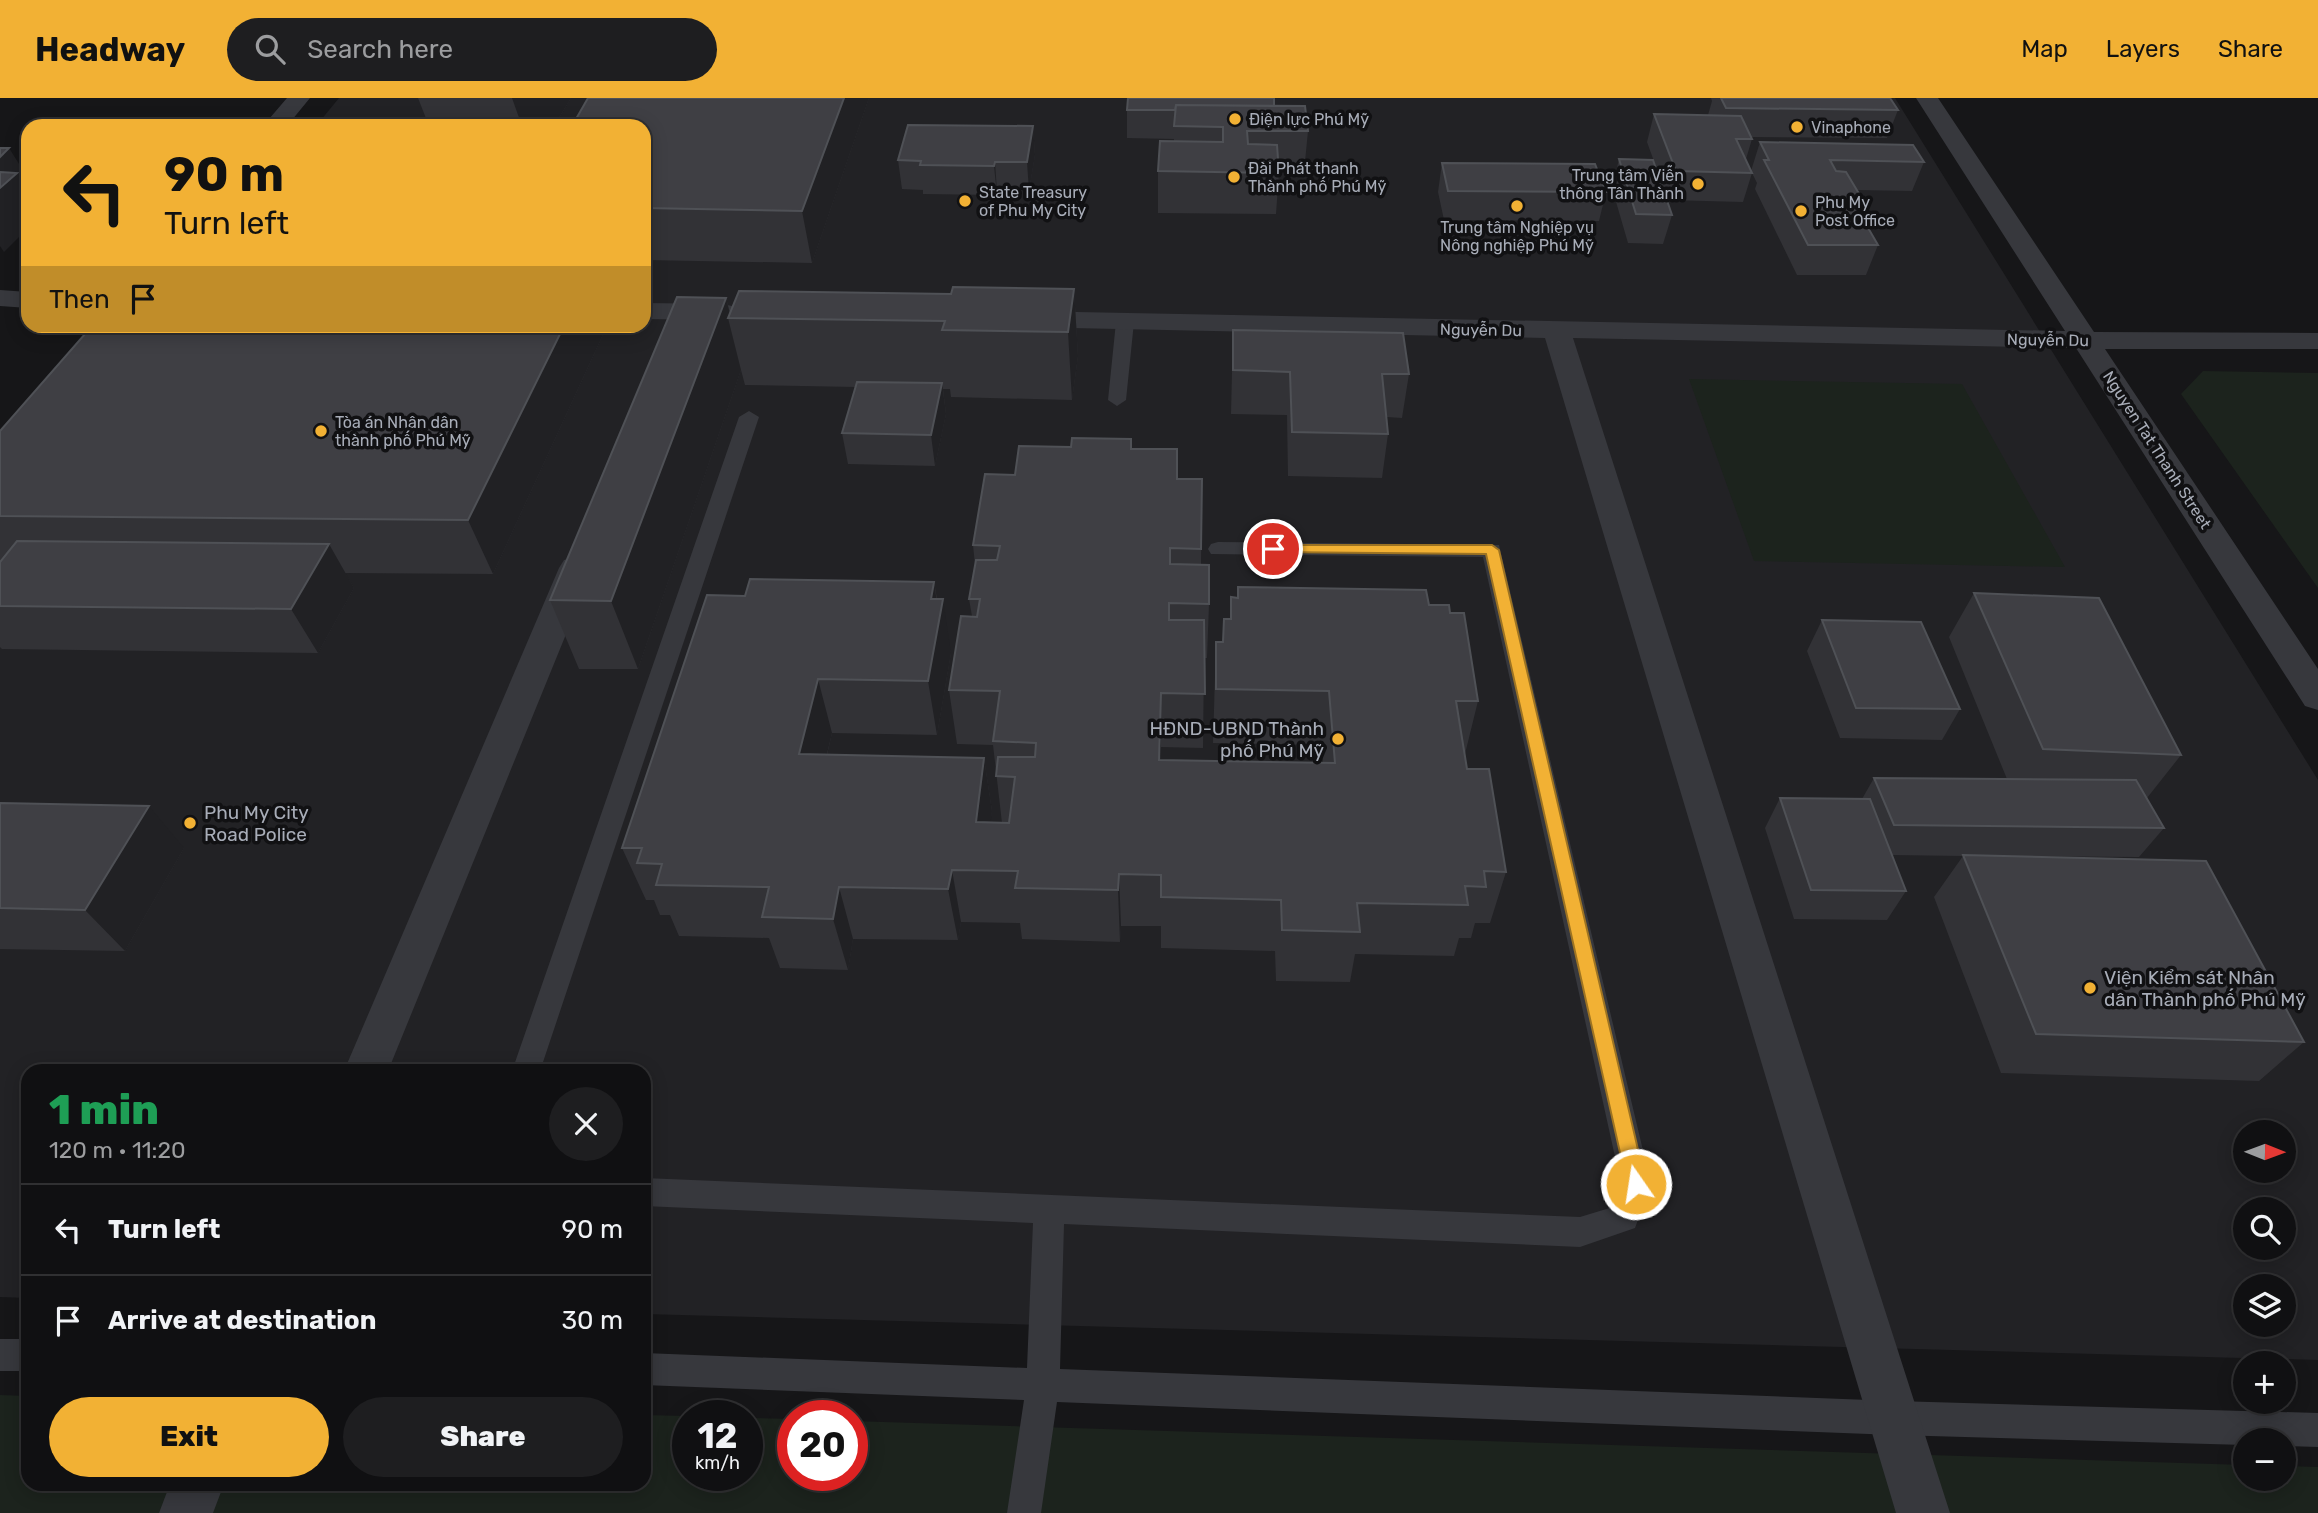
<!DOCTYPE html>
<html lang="en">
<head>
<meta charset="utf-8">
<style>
	body { margin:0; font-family:Rubik,sans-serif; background:#1e1e20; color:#f1f3f6; height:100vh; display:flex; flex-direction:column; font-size:26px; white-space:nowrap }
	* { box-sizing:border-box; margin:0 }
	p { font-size:23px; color:#9c9d9f }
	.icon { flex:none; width:38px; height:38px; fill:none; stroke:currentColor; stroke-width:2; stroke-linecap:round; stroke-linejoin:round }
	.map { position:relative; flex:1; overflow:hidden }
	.sheet { position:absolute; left:21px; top:966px; width:630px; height:427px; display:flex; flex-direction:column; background:#101012; border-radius:21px; box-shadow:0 4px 18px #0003,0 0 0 2px #303032 }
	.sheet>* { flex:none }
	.top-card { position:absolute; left:21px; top:21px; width:630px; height:214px; border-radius:21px; box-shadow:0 4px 18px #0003,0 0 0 2px #303032; background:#f2b134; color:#111; overflow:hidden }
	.needle { width:46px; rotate:91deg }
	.tools { position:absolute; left:2233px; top:1022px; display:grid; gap:14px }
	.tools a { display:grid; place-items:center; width:63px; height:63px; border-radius:50%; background:#101012; box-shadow:0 4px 18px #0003,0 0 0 2px #303032; font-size:35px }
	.speed { position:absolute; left:672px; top:1302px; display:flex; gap:14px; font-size:35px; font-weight:700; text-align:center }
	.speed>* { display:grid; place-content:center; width:91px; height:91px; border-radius:50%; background:#101012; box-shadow:0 4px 18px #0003,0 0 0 2px #303032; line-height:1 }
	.speed small { font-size:18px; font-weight:400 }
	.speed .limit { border:10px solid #d22; background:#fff; color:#111 }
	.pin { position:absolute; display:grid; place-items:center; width:60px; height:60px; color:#fff; margin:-30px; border:4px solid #fff; border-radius:50%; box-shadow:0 2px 7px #0007 }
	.me { position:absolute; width:77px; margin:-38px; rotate:347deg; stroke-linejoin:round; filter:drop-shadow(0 0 5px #0008) }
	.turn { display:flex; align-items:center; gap:24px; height:147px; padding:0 28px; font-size:32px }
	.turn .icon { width:91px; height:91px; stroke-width:2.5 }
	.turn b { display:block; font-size:49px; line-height:60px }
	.then { display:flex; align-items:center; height:66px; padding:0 28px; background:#0003; gap:14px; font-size:26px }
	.round { display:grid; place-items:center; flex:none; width:74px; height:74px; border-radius:37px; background:#1e1e20 }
	.head { display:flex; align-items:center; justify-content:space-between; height:119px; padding:0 28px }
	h1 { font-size:42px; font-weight:800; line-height:52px; color:#1e9e55 }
	.primary-button { display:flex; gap:14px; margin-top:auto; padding:14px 28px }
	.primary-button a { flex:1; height:80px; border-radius:42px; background:#f2b134; color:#111; font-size:28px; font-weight:800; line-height:80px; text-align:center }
	.primary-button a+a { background:#1e1e20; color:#f1f3f6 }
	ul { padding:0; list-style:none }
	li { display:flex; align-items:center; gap:21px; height:91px; padding:0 28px; border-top:2px solid #303032 }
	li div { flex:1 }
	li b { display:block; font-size:26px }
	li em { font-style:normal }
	header { display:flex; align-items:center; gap:42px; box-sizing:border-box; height:98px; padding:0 35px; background:#f2b134; color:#111 }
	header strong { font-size:33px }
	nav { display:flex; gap:38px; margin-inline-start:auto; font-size:24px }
	.search { width:490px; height:63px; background:#1e1e20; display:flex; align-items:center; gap:18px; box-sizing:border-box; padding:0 24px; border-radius:38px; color:#9c9d9f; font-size:26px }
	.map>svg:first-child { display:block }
	.built { fill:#222225; fill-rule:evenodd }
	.green { fill:#1c231d }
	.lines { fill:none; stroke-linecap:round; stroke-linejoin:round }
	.lane { fill:#37383d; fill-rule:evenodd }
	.street { fill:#37383d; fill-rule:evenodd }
	.wall { fill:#323236 }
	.shaded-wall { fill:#212124 }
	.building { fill:#3f3f44; stroke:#4f5156; stroke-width:2 }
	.route { fill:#f2b134; stroke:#9d7322; stroke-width:2 }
	.poi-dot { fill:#f2b134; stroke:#111113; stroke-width:2.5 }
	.labels { text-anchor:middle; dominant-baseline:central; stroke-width:7; stroke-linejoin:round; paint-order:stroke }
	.far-poi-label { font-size:16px; fill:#a8adb8; stroke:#111113; text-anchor:start }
	.far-street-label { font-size:16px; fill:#a8adb8; stroke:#111113 }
	.poi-label { font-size:19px; fill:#a8adb8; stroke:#111113; text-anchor:start }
</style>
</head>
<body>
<header>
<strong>Headway</strong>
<div class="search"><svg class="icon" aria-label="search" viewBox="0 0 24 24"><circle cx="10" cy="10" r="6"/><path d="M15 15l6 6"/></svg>Search here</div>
<nav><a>Map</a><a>Layers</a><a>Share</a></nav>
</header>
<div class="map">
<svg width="2318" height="1415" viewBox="0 0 2318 1415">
	<rect width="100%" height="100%" fill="#161618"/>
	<!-- built -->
	<path class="built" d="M339,0H1895L2318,682V1262L644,1216V973H28V1200L0,1199V416L154,228H644V28H316ZM2245,1034H2284V1073H2245ZM2245,1111H2284V1150H2245ZM2245,1188H2284V1227H2245Z"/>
	<!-- green -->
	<path class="green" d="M2203,273L2318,275V490L2181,296Z
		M1689,281L1962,286L2065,469L1754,463Z
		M0,1297L28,1298V1386H644V1317L688,1318V1377H747V1320L793,1321V1377H852V1323L2245,1367V1381H2284V1368L2318,1369V1415H0Z"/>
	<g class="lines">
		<!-- lane -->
		<path class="lane" d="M1125,219L1134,224L1126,302L1117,308L1108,302L1116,224Z
			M749,313L759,319L540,973H512L739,319Z
			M1218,444L1499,447L1651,1086L1635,1130L1580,1149L1064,1126L1060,1271L1895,1303L2318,1315V1349L2284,1348V1342H2245V1347L1895,1337L1057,1304L1041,1415H1007L1024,1302L644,1287V1255L1027,1270L1033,1125L644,1108V1080L1580,1119L1613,1109L1621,1086L1483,459L1211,456L1208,451L1211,446Z
			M0,1241H28V1273H0Z"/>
		<!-- street -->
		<path class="street" d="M287,0H310L287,28H263Z
			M1916,0H1938L2094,234L2318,235V251H2105L2318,571V612L2305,608L2076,250L1573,240L1950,1415H1896L1545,240L1024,229L1014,227L1010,221L1014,215L1024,213L2065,233Z
			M0,192L28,194V210L0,208Z
			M644,205L722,206L732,208L736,214L732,220L722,222L644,221Z
			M576,459L588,462L593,470L388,973H344L559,470L564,462Z
			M170,1386H224L213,1415H159Z"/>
	</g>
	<!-- wall -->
	<path class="wall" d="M418,0H571L554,28H429Z
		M869,0L812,165L644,162V28Z
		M1711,0H1890L1898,12L1887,40L1751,39L1752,41L1746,61L1752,75L1743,104L1668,102L1647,44L1654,16L1708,17L1712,3Z
		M1274,8L1308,33L1304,74H1279L1276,116L1158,115V73L1174,44V41L1127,40V12Z
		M1033,28L1035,57L1029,93H997V97L923,96V92L902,91L898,62Z
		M1760,44L1924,64L1912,93L1857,92L1867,109L1863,121L1878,147L1866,177H1797L1755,91L1757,85L1751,73Z
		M1619,61L1672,117L1663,146L1628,145L1612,90Z
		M1442,65L1606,94L1599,123L1444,122L1438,94Z
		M1074,191L1078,258L1072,302L951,299L950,291H943L946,316L935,368L848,366L842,335L856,289L745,287L741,272L638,571H579L550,502L726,200L730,215L951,196Z
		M92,228H605L606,230L493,476L345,475L354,490L318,555L2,551L0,549V333Z
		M1233,232L1409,276L1402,320L1387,319L1388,336L1382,380L1288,378L1287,317L1231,316Z
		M1131,341V351L1177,381H1202L1201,467L1209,506L1207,560H1204L1203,650L1161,649V662L1323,665L1322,647L1213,645L1216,544H1223L1230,521L1231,499L1238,500V489L1429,507L1450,515L1478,603L1465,656L1467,671L1506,774L1490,825H1475L1471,840H1459L1454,858L1355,856L1350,884L1276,883L1275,853L1161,850V828H1121L1120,844L1022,841L1020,825L961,824L958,842L853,841L848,872L780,870L769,840L679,838L670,817H660L654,802H646L622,750L745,498L934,484L937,501L951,555L937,637L832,635L827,657L984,660L992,713L990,725H1002L993,647L957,646L949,592L972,518L969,501L975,467L973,447L1015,377L1071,349Z
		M1974,495L2181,657L2147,700L2164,730L2139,759L1981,758L2304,944L2259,983L2001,975L1934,799L1963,758L1892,757L1906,793L1887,822L1794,821L1765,730L1780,700L1862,701L1874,680L2007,681L1949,539Z
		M1822,522L1960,611L1942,642L1840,640L1807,553Z
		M0,705L184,750L125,853L0,851Z"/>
	<!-- shaded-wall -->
	<path class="shaded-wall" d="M512,0H571L554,28H522Z
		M844,0H869L812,165L802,113Z
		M1033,28L1035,57L1029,93L1027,64Z
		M9,50L28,80V130L4,154L0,148V59Z
		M995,64L997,93V97L994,68Z
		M1074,191L1078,258L1072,302L1068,234Z
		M726,200L731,220H728L741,272L638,571L611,503Z
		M564,228H605L606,230L493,476L468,422Z
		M942,285L946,316L935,368L931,337Z
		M329,446L354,490L318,555L291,511Z
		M934,484L939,519L943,501L951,555L937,637L928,583L931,501Z
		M818,581L832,635L814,709L799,656Z
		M1161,595V649L1159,716V662Z
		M984,660L992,713L985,773L976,724Z
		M149,708L184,750L125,853L85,812Z
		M952,772L961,824L958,842L948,791Z
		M1119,776L1121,828L1120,844L1118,792Z
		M839,789L853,841L848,872L833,821Z"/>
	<!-- building -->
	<path class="building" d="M588,0H844L802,113L644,110V28H572Z
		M1128,0H1274V8L1176,7L1175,12H1127Z
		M1721,0H1890L1898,12L1726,10Z
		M1176,7L1305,8L1308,33H1247L1248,46L1277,47L1279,75L1158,73L1160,43L1223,44V29L1174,28Z
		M1654,16L1741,18L1752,41H1736L1752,75L1676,73Z
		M908,27L1033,28L1027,64H995L994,68L920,67L921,63L898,62Z
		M1760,44L1913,47L1924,64L1830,62L1836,73L1846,74L1867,109H1856L1878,147H1808L1764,62H1769Z
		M0,50H9L0,59Z
		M1619,61L1653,62L1672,117L1636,116Z
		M1442,65L1595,66L1606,94L1448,93Z
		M0,74L17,75L0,90Z
		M953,189L1074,191L1068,234L942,232L945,223L728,220L739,193L951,196Z
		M677,199L726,200L611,503L550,502Z
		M92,228H564L468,422L0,418V333Z
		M1233,232L1403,235L1409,276H1382L1388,336L1292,334L1290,274L1233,272Z
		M857,284L942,285L931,337L842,335Z
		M1072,340L1131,341V351H1177V381H1202L1201,451L1170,450V466L1209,467V506L1169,505V522H1204L1205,596L1161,595L1159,662L1335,665L1329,593L1216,591V544H1223L1224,521H1231V499L1238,500V489L1426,492L1429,507H1449L1450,515H1464L1478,603H1456L1467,671H1489L1506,774L1484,773L1486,789L1465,788L1468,807L1357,805L1360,834L1282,832L1281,802L1161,799V777L1119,776L1118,792L1015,790L1018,773L952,772L948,791L839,789L833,821L762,819L769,789L656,787L662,766L637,765L642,750H622L707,497L745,498L750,481L934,484L931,501H943L928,583L818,581L799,656L984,660L976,724L1009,725L1015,679L996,678L998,659H1035L1036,645L993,643L1000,593L949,592L961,518L977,519L980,501H969L976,462H997L1000,448L973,447L985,376L1015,377L1019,348L1071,349Z
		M17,443L329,446L291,511L0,508V464Z
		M1974,495L2099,500L2181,657L2043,651Z
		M1822,522L1921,524L1960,611L1856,610Z
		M1874,680L2136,682L2164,730L1894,727Z
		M1780,700L1870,701L1906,793L1811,792Z
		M0,705L149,708L85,812L0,810Z
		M1963,757L2206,763L2304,944L2036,936Z"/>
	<!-- route -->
	<path class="route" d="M1273,447H1492L1499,452L1646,1086L1643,1092L1636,1095L1630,1092L1627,1086L1486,456L1268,454V448Z"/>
	<!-- markers -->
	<g class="poi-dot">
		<circle cx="1235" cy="21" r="7"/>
		<circle cx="1797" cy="29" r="7"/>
		<circle cx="1234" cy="79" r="7"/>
		<circle cx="1698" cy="86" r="7"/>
		<circle cx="965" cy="103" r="7"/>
		<circle cx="1517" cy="108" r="7"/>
		<circle cx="1801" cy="113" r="7"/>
		<circle cx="321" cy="333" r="7"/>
		<circle cx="1338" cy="641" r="7"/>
		<circle cx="190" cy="725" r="7"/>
		<circle cx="2090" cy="890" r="7"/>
	</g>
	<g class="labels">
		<!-- far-poi labels -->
		<g class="far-poi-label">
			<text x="1249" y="21">Điện lực Phú Mỹ</text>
			<text x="1811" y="29">Vinaphone</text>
			<text x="1248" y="70">Đài Phát thanh<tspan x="1248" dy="18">Thành phố Phú Mỹ</tspan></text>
			<text x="1684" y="77" text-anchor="end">Trung tâm Viễn<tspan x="1684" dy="18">thông Tân Thành</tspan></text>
			<text x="979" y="94">State Treasury<tspan x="979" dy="18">of Phu My City</tspan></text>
			<text x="1815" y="104">Phu My<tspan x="1815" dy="18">Post Office</tspan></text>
			<text x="1517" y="129" text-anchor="middle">Trung tâm Nghiệp vụ<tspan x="1517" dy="18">Nông nghiệp Phú Mỹ</tspan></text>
			<text x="335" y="324">Tòa án Nhân dân<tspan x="335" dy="18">thành phố Phú Mỹ</tspan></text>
		</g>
		<!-- far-street labels -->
		<g class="far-street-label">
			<text transform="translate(1481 232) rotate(1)">Nguyễn Du</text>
			<text transform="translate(2048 242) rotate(1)">Nguyễn Du</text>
			<text transform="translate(2157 352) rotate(57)">Nguyen Tat Thanh Street</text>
		</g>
		<!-- poi labels -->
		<g class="poi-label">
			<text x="1324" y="630" text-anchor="end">HĐND-UBND Thành<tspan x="1324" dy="22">phố Phú Mỹ</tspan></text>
			<text x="204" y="714">Phu My City<tspan x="204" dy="22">Road Police</tspan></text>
			<text x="2104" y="879">Viện Kiểm sát Nhân<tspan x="2104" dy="22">dân Thành phố Phú Mỹ</tspan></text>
		</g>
	</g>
</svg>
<div class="tools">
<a><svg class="needle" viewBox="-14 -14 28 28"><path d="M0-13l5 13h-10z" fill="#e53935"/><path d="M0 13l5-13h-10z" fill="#9c9d9f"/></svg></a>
<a><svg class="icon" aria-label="search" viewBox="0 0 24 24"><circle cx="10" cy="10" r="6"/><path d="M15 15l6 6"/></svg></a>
<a><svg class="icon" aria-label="layers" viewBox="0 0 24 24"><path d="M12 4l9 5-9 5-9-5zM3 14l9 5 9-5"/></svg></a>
<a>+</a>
<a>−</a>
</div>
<div class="speed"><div>12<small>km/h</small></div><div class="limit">20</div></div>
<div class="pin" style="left:1273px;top:451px;background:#d93025"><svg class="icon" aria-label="arrive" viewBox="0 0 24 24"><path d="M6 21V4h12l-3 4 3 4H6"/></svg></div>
<svg class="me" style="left:1636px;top:1086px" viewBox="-20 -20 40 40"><circle r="17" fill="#f2b134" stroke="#fff" stroke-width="3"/><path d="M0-11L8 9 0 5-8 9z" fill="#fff"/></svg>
<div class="top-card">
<div class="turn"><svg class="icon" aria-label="left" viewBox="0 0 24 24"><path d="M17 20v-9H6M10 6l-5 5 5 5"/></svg><div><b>90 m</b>Turn left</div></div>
<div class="then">Then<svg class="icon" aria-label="arrive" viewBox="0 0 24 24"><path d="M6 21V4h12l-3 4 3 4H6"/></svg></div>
</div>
<section class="sheet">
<div class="head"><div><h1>1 min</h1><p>120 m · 11:20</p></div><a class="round"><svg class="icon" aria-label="close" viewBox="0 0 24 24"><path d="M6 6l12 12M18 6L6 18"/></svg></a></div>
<ul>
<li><svg class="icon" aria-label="left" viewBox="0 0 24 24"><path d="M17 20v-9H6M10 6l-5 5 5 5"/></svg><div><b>Turn left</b></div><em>90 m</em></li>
<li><svg class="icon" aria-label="arrive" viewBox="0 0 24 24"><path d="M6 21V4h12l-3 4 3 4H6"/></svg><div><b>Arrive at destination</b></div><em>30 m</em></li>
</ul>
<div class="primary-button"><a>Exit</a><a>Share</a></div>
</section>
</div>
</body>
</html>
